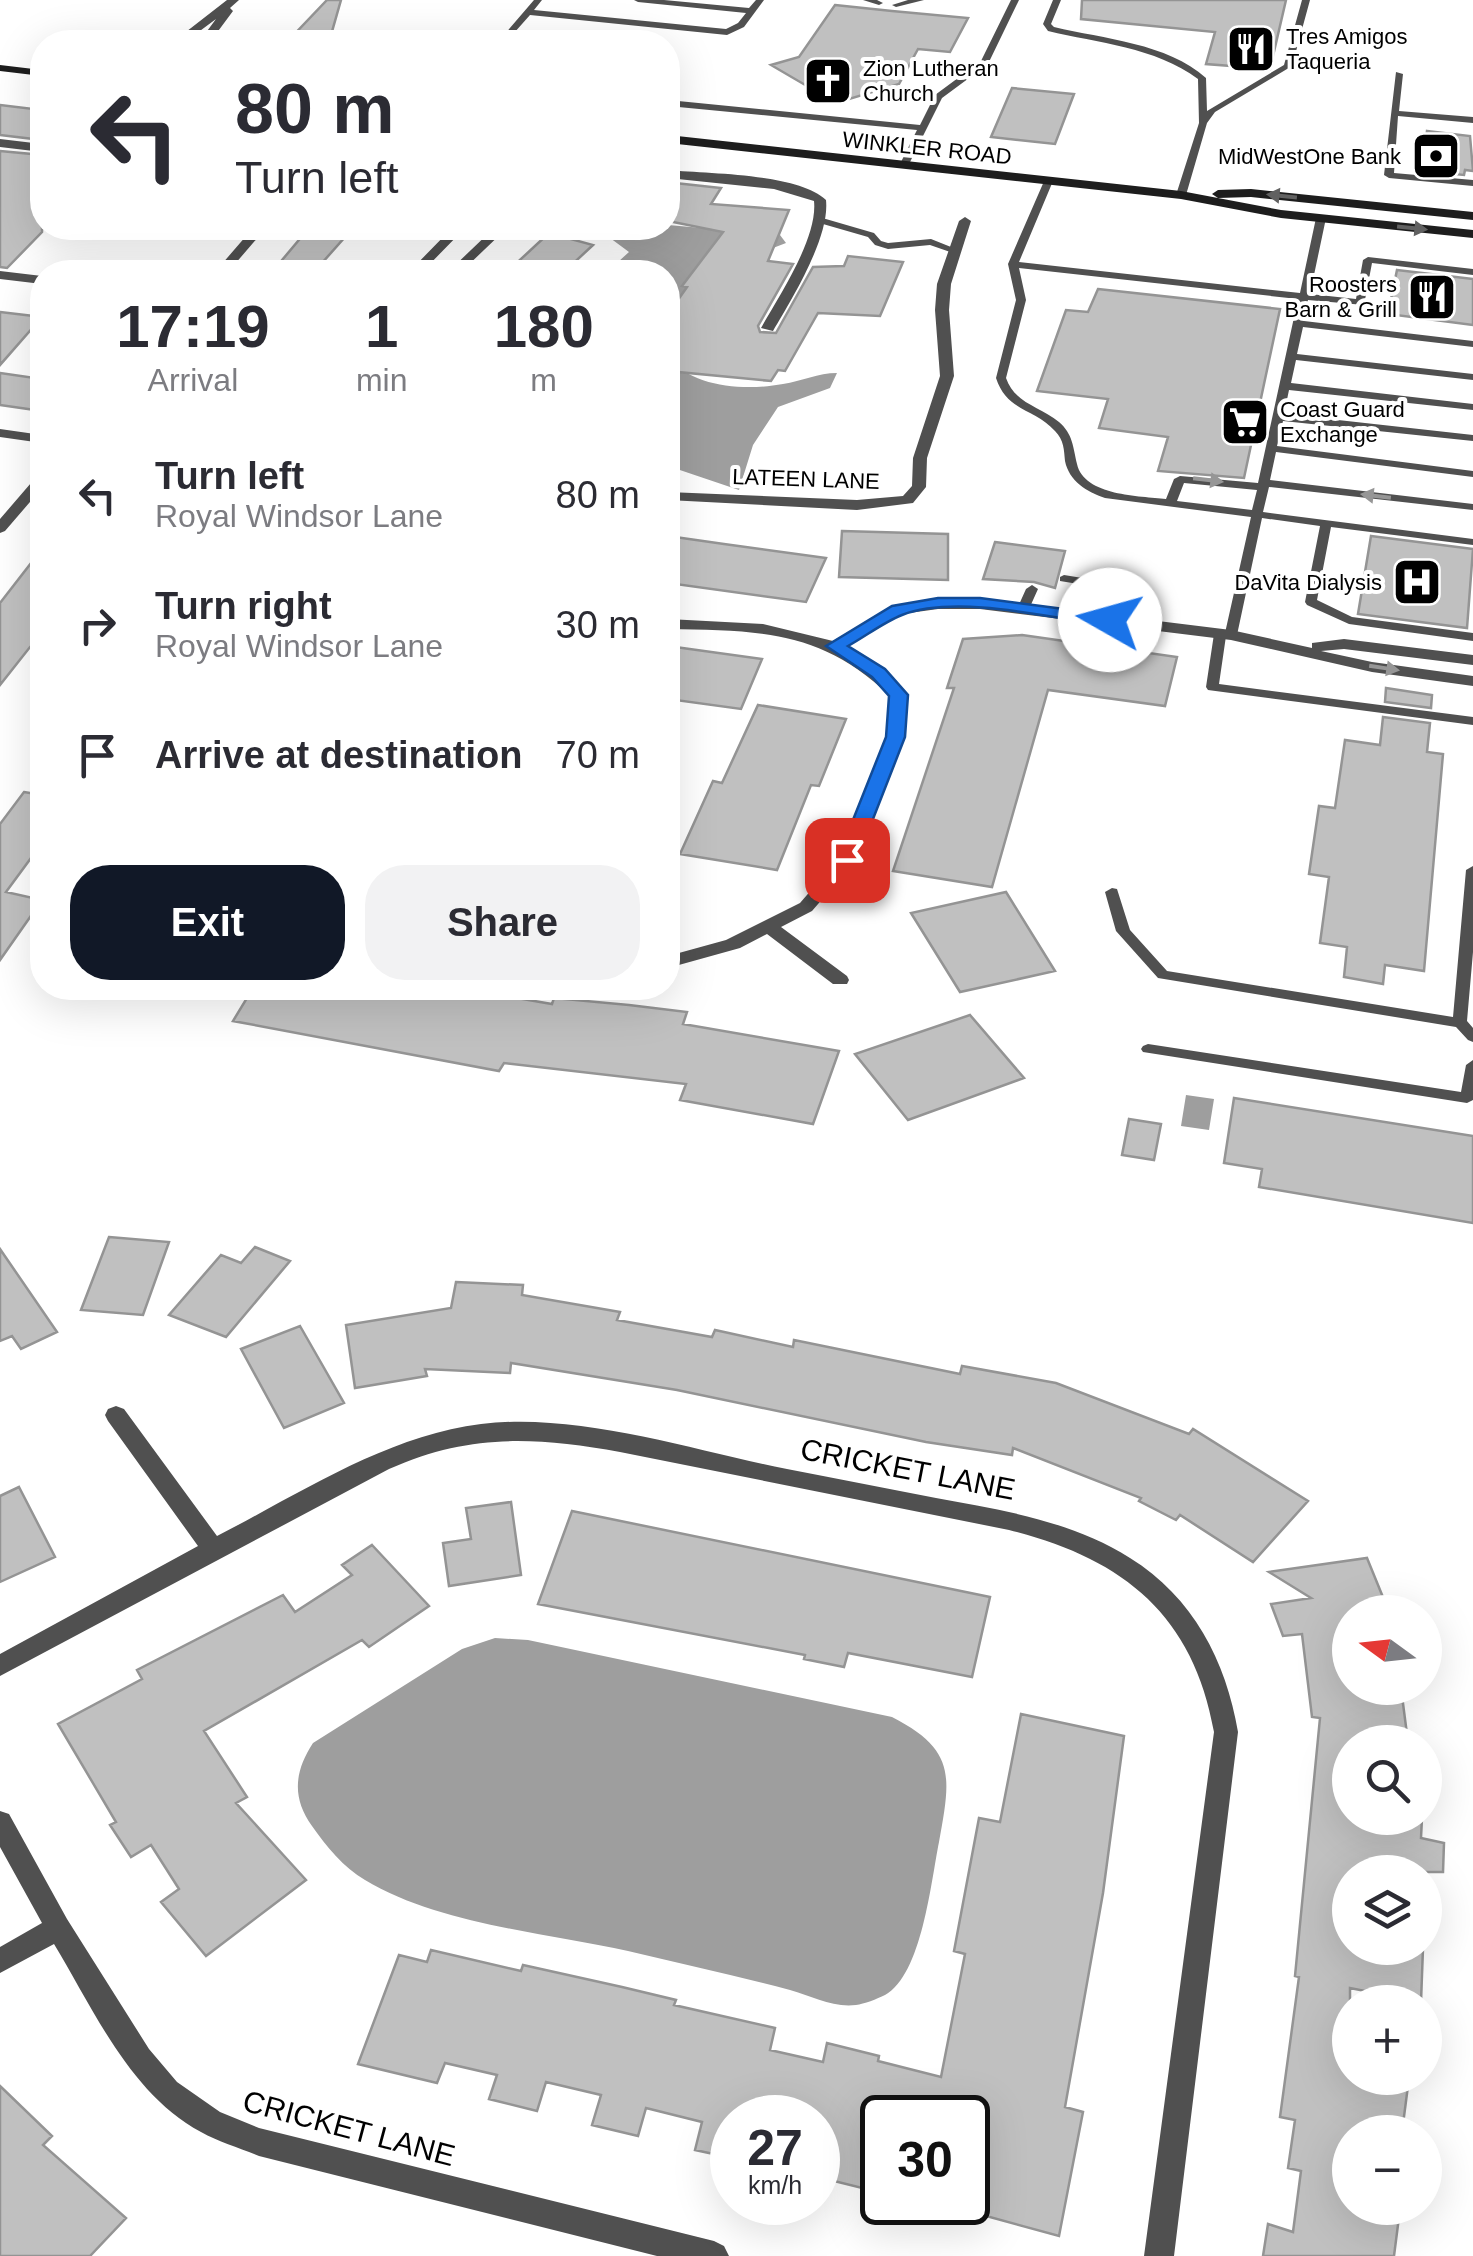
<!DOCTYPE html>
<html lang="en">
<head>
<meta charset="utf-8">
<style>
	body { margin:0; font-family:Arial,sans-serif; background:#f2f2f3; color:#2b2b33; height:100vh; display:flex; flex-direction:column; font-size:38px; white-space:nowrap }
	* { box-sizing:border-box; margin:0 }
	p { font-size:32px; color:#7c7c81 }
	.icon { flex:none; width:55px; height:55px; fill:none; stroke:currentColor; stroke-width:2; stroke-linecap:round; stroke-linejoin:round }
	.map { position:relative; flex:1; overflow:hidden }
	.details { position:absolute; left:30px; top:260px; width:650px; height:740px; display:flex; flex-direction:column; background:#fff; border-radius:40px; box-shadow:0 10px 40px #0002 }
	.details>* { flex:none }
	.top-card { position:absolute; left:30px; top:30px; width:650px; height:210px; border-radius:40px; box-shadow:0 10px 40px #0002; background:#fff; color:#2b2b33; overflow:hidden }
	.needle { width:65px; rotate:285deg }
	.buttons { position:absolute; left:1332px; top:1595px; display:grid; gap:20px }
	.buttons a { display:grid; place-items:center; width:110px; height:110px; border-radius:50%; background:#fff; box-shadow:0 10px 40px #0002; font-size:50px }
	.speed { position:absolute; left:710px; top:2095px; display:flex; gap:20px; font-size:50px; font-weight:700; text-align:center }
	.speed>* { display:grid; place-content:center; width:130px; height:130px; border-radius:50%; background:#fff; box-shadow:0 10px 40px #0002; line-height:1 }
	.speed small { font-size:25px; font-weight:400 }
	.speed .limit { border:5px solid #111; border-radius:15px; background:#fff; color:#111 }
	.pin { position:absolute; display:grid; place-items:center; width:85px; height:85px; color:#fff; margin:-42px; border-radius:20px; box-shadow:0 5px 15px #0006 }
	.me { position:absolute; width:110px; margin:-55px; rotate:277deg; stroke-linejoin:round; filter:drop-shadow(0 0 8px #0008) }
	.turn { display:flex; align-items:center; gap:35px; height:210px; padding:0 40px; font-size:45px }
	.turn .icon { width:130px; height:130px; stroke-width:2.5 }
	.turn b { display:block; font-size:70px; line-height:85px }
	.eta { display:flex; justify-content:space-evenly; align-items:center; height:170px; text-align:center }
	.eta b { font-size:60px; font-weight:700; line-height:70px }
	.button { display:flex; gap:20px; margin-top:auto; padding:20px 40px }
	.button a { flex:1; height:115px; border-radius:40px; background:#111827; color:#fff; font-size:40px; font-weight:700; line-height:115px; text-align:center }
	.button a+a { background:#f2f2f3; color:#2b2b33 }
	ul { padding:0; list-style:none }
	li { display:flex; align-items:center; gap:30px; height:130px; padding:0 40px }
	li div { flex:1 }
	li b { display:block; font-size:38px }
	li em { font-style:normal }
	.map>svg:first-child { display:block }
	.water { fill:#9e9e9e }
	.building { fill:#c0c0c0; stroke:#949494; stroke-width:2.5 }
	.lines { fill:none; stroke-linecap:round; stroke-linejoin:round }
	.lane { fill:#505050; fill-rule:evenodd }
	.street { fill:#505050; fill-rule:evenodd }
	.secondary { fill:#1d1d1d; fill-rule:evenodd }
	.oneway { fill:#616161 }
	.oneway2 { fill:#969696 }
	.route { fill:#1a73e8; stroke:#114b97; stroke-width:2.5 }
	.labels { text-anchor:middle; dominant-baseline:central; stroke-width:8; stroke-linejoin:round; paint-order:stroke }
	.far-poi-label { font-size:22px; fill:#000; stroke:#fff; text-anchor:start }
	.far-street-label { font-size:22px; fill:#000; stroke:#fff }
	.near-street-label { font-size:30px; fill:#000; stroke:#fff }
</style>
</head>
<body>
<div class="map">
<svg width="1473" height="2256" viewBox="0 0 1473 2256">
	<rect width="100%" height="100%" fill="#fff"/>
	<!-- water -->
	<path class="water" d="M668,225L780,235L786,243L773,248L717,251L668,316V272H607L629,252L606,235L566,228Z
		M668,356C691,388 746,391 783,384C802,381 818,373 837,373L830,388L778,407L753,445L739,490L668,466Z
		M1186,1095L1214,1099L1209,1130L1181,1126Z
		M495,1638L528,1640L892,1717C956,1750 951,1776 939,1842C931,1881 922,1975 885,1995C877,1999 864,2004 856,2005C833,2008 812,1996 790,1990C737,1976 682,1964 628,1951C546,1933 438,1924 365,1880C344,1868 326,1846 312,1826C292,1798 294,1772 313,1743L462,1649Z"/>
	<!-- building -->
	<path class="building" d="M327,0H341L329,42H287Z
		M1082,0H1286L1270,69L1206,64L1215,32L1081,19Z
		M835,5L892,11L968,18L950,52L918,49L899,84L836,103L771,65L799,57Z
		M1012,88L1074,94L1055,144L991,137Z
		M0,105L42,110V140L0,135Z
		M1427,131L1470,136L1473,171L1465,170L1464,175L1422,171Z
		M0,151L42,155V232L7,268L0,267Z
		M675,183L721,188L711,204L789,210L768,261L793,264L758,326L760,332L776,333L813,267L844,266L848,256L903,262L880,316L818,313L785,371L778,370L771,381L668,371V314L687,287L682,286L723,232L668,221V196Z
		M309,228H353L314,272H272Z
		M549,233L593,245L564,272H507Z
		M1397,270L1473,279V325L1388,314Z
		M1098,289L1280,309L1244,478L1158,471L1168,437L1099,428L1108,399L1037,391L1066,310L1088,312Z
		M0,312L42,317L0,365Z
		M0,373L42,379V411L0,405Z
		M842,531L948,534V580L839,577Z
		M668,536L724,544L826,558L806,602L668,583Z
		M1371,536L1473,549L1467,628L1358,614Z
		M995,542L1065,551L1055,588L1034,582L983,579Z
		M42,549V649L30,647L0,685V603Z
		M1022,635L1177,657L1165,706L1048,690L992,887L893,871L954,688H947L963,639Z
		M668,646L762,659L741,709L668,699Z
		M1386,688L1432,695L1431,708L1385,702Z
		M758,705L846,719L819,786L811,785L777,870L680,854L713,781L722,783Z
		M1383,717L1430,723L1427,752L1443,754L1424,971L1385,965L1383,984L1344,977L1347,947L1320,943L1329,877L1309,874L1319,806L1335,808L1345,740L1380,745Z
		M24,792L42,795V843L6,892L42,900L0,960V824Z
		M1006,892L1055,971L960,992L911,913Z
		M253,988H458L552,1004L554,998L629,1005L687,1012L683,1024L839,1051L813,1124L680,1100L686,1084L504,1063L499,1071L233,1021Z
		M970,1015L1024,1078L908,1120L855,1054Z
		M1234,1098L1473,1136V1223L1259,1187L1262,1169L1224,1163Z
		M1129,1119L1161,1124L1154,1160L1122,1155Z
		M109,1237L169,1242L143,1315L81,1310Z
		M255,1247L290,1261L226,1337L169,1315L221,1255L241,1263Z
		M0,1249L57,1332L21,1349L12,1336L0,1341Z
		M456,1282L523,1285L522,1295L620,1312L617,1320L712,1337L715,1330L793,1347L794,1340L960,1374L962,1366L1056,1383L1189,1434L1193,1429L1308,1501L1253,1562L1180,1515L1176,1520L1139,1501L1141,1498L1013,1448L1012,1455L926,1442L677,1390L511,1363L510,1373L425,1369L427,1376L355,1388L346,1325L451,1308Z
		M300,1326L344,1403L284,1428L241,1349Z
		M19,1487L55,1557L0,1582V1496Z
		M511,1502L521,1575L449,1586L443,1543L471,1539L466,1508Z
		M572,1511L990,1597L972,1677L848,1653L844,1667L804,1659L805,1655L538,1604Z
		M372,1545L429,1606L369,1647L362,1640L204,1731L247,1797L236,1803L306,1880L206,1956L161,1902L179,1889L151,1845L131,1857L110,1825L116,1822L58,1724L142,1679L137,1670L283,1595L295,1612L352,1575L342,1565Z
		M1367,1558L1389,1612H1350V1688H1401L1408,1742H1350V1818H1422L1421,1838L1444,1843L1443,1872H1350V1948H1423L1421,2002L1350,1988V2078H1409L1402,2132H1350V2208L1399,2217L1394,2256H1263L1268,2224L1293,2232L1301,2171L1288,2168L1295,2120L1280,2117L1299,1977L1295,1976L1320,1718L1312,1717L1302,1634L1283,1636L1271,1604L1311,1598L1269,1572Z
		M1021,1714L1124,1736L1103,1893L1065,2107L1083,2112L1059,2236L968,2211V2118H882V2193L818,2177V2118H732V2158L695,2150L702,2122L646,2108L638,2136L592,2125L601,2095L546,2082L537,2111L489,2099L497,2075L445,2063L437,2083L358,2064L399,1955L427,1962L431,1950L521,1971L523,1965L622,1987L676,2000L674,2005L775,2028L770,2050L823,2062L827,2043L879,2056L878,2061L941,2077L965,1954L954,1951L979,1818L1000,1822Z
		M0,2086L52,2136L43,2145L126,2218L90,2256H0Z"/>
	<g class="lines">
		<!-- lane -->
		<path class="lane" d="M534,0H542L534,10L726,29L738,23L746,13L638,2L634,0H664L749,8L756,0H764L744,27L727,35L530,15L506,42H498Z
			M863,0H877L883,3L879,5Z
			M908,0H924L896,7L892,5Z
			M1011,0H1019L988,64L942,98L907,168L899,166L917,130L668,106V100L920,125L935,95L981,61Z
			M1053,0H1061L1051,24L1054,27C1104,39 1167,43 1206,78L1207,111L1284,65L1302,0H1310L1292,66L1215,112L1207,123L1186,195L1181,198L1176,195L1199,123L1198,79C1155,47 1098,43 1048,31L1043,24Z
			M1396,72L1403,74L1399,111L1473,117V123L1398,116L1394,173L1473,180V186L1389,178L1384,175Z
			M1045,179L1053,181L1019,262L1300,293L1316,218L1321,215L1326,218L1310,294L1356,299L1363,260L1368,257L1473,269V275L1372,263L1364,305L1308,300L1304,321L1473,341V347L1303,327L1297,354L1473,374V380L1296,360L1291,383L1473,404V410L1289,390L1284,414L1473,435V441L1283,421L1277,446L1473,471V477L1276,452L1270,480L1473,504V510L1269,487L1263,512L1473,539V545L1331,527L1317,600L1352,617L1473,633V641L1349,624L1307,605L1305,602L1320,526L1262,518L1237,635L1231,639L1226,636L1219,684L1473,717V725L1208,690L1206,687L1214,634L1220,630L1225,633L1251,517L1105,498C1087,492 1069,481 1065,461C1064,450 1064,440 1055,431C1035,408 1007,412 996,378L1016,300L1008,264ZM1019,268L1298,299L1258,483L1180,476L1174,479L1166,499C1140,496 1084,496 1077,464C1073,447 1073,434 1059,422C1040,406 1015,404 1006,378L1026,300ZM1184,483L1257,490L1252,510L1177,501Z
			M819,217L874,233L881,241L888,243L931,239L961,251L956,254L930,245L888,249L875,245L868,237L816,222L814,220Z
			M1064,575L1119,584L1121,586L1113,623L1109,624L1103,620L1109,589L1060,581V577Z
			M1032,585L1038,589L1029,609L1027,612H1019L1017,609L1026,589Z
			M1473,866V952L1467,1021L1473,1028V1042L1468,1040L1456,1027L1158,978L1116,931L1105,892L1112,888L1117,889L1130,930L1167,971L1453,1017L1466,870Z
			M1148,1044L1461,1092L1466,1065L1473,1060V1100L1467,1103L1143,1052L1141,1049L1143,1046Z"/>
		<!-- street -->
		<path class="street" d="M227,0H239L230,8L233,11L210,42H199L216,19L185,42H173Z
			M0,139L42,144V152L0,147Z
			M668,170C709,174 797,173 826,200C830,237 792,299 773,331L761,328C779,296 818,238 814,201L774,189L668,178Z
			M965,217L971,221L951,284L949,310L954,376L927,458L926,487L913,503L857,510L668,500V492L857,500L903,496L912,486L913,458L940,376L935,310L937,284L959,221Z
			M253,228H266L228,272H215Z
			M452,228H465L422,272H409Z
			M494,228H507L461,272H448Z
			M0,271L42,276V284L0,279Z
			M0,429L42,435V443L0,437Z
			M42,475V488L5,531L0,533V519L37,476Z
			M938,599H980L1231,630L1312,648V643L1344,639L1473,655V665L1344,649L1321,651L1372,662L1473,676V686L1372,672L1231,640L980,609H938L902,614L846,647L879,668L906,695L904,737L856,860L812,911L781,927L847,976L849,980L847,984H833L767,934L740,948L668,968V956L726,940L800,903L839,858L888,737L890,696C820,629 759,631 668,629V619L763,624L833,641L892,607Z
			M116,1406L124,1409L217,1536C301,1493 386,1436 481,1424C578,1412 692,1450 787,1469C837,1479 886,1488 936,1498C1002,1510 1072,1521 1130,1558C1193,1597 1226,1661 1238,1732L1174,2256H1144L1214,1732C1193,1613 1121,1558 1009,1530L620,1452C535,1437 469,1433 389,1469L0,1676V1654L198,1546L108,1421L105,1415L108,1409Z
			M0,1811L9,1814L67,1919L149,2049L177,2082L220,2112L259,2128L714,2241L724,2246L729,2256H657L259,2156C240,2148 219,2142 201,2132C130,2094 94,2010 54,1944L0,1973V1947L42,1923L0,1847Z"/>
		<!-- secondary -->
		<path class="secondary" d="M0,65L42,70V76L0,71Z
			M668,135L1181,191L1281,210L1473,230V238L1281,218L1181,199L668,143Z
			M1251,189L1473,212V220L1251,197L1218,198L1212,194L1218,190Z"/>
	</g>
	<!-- one-way arrows -->
	<defs><path id="oneway-solid" d="M-6-.8H1V-3.2L6.5 0L1 3.2V.8H-6Z" transform="scale(2.5)"/></defs>
	<g class="oneway">
		<use href="#oneway-solid" transform="translate(1282 196) rotate(-174)"/>
		<use href="#oneway-solid" transform="translate(1412 228) rotate(6)"/>
	</g>
	<g class="oneway2">
		<use href="#oneway-solid" transform="translate(1208 480) rotate(7)"/>
		<use href="#oneway-solid" transform="translate(1376 496) rotate(-173)"/>
		<use href="#oneway-solid" transform="translate(1384 668) rotate(9)"/>
	</g>
	<!-- route -->
	<path class="route" d="M938,598H980L1110,615L1119,620L1110,626C1052,618 957,594 902,615C884,622 866,636 848,646L885,669L908,695L905,737L857,860L847,866L840,864L837,860L886,737L889,696L872,677L826,646L892,606Z"/>
	<!-- icons -->
	<defs>
		<g id="restaurant-square" transform="scale(2.5)"><rect x="-9" y="-9" width="18" height="18" rx="4" fill="#000" stroke="#fff"/><path d="M-5-6h1v4h1v-4h1v4h1v-4h1v5L-1.5 .5V6h-2V.5L-5-1ZM5-6V6H3V1.5H1.5Q1.5-4 5-6Z" fill="#fff"/></g>
		<g id="church-square" transform="scale(2.5)"><rect x="-9" y="-9" width="18" height="18" rx="4" fill="#000" stroke="#fff"/><path d="M-1.2-6h2.4v3.5h3.3v2.4h-3.3V6h-2.4V-.1h-3.3v-2.4h3.3Z" fill="#fff"/></g>
		<g id="bank-square" transform="scale(2.5)"><rect x="-9" y="-9" width="18" height="18" rx="4" fill="#000" stroke="#fff"/><path d="M-6-4H6V4H-6ZM0-2.3a2.3 2.3 0 1 0 0 4.6a2.3 2.3 0 1 0 0-4.6Z" fill="#fff"/></g>
		<g id="supermarket-square" transform="scale(2.5)"><rect x="-9" y="-9" width="18" height="18" rx="4" fill="#000" stroke="#fff"/><path d="M-6-5.5h2.5l.6 2H6L4.5 2H-2.5L-4.4-4H-6ZM-1.5 3.2a1.3 1.3 0 1 0 .1 0ZM3 3.2a1.3 1.3 0 1 0 .1 0Z" fill="#fff"/></g>
		<g id="hospital-square" transform="scale(2.5)"><rect x="-9" y="-9" width="18" height="18" rx="4" fill="#000" stroke="#fff"/><path d="M-5-5h3v3.5h4V-5h3V5h-3V1.5h-4V5h-3Z" fill="#fff"/></g>
	</defs>
	<g fill-rule="evenodd">
		<use href="#restaurant-square" x="1251" y="49"/>
		<use href="#church-square" x="828" y="81"/>
		<use href="#bank-square" x="1436" y="156"/>
		<use href="#restaurant-square" x="1432" y="297"/>
		<use href="#supermarket-square" x="1245" y="422"/>
		<use href="#hospital-square" x="1417" y="582"/>
	</g>
	<g class="labels">
		<!-- far-poi labels -->
		<g class="far-poi-label">
			<text x="1286" y="36">Tres Amigos<tspan x="1286" dy="25">Taqueria</tspan></text>
			<text x="863" y="68">Zion Lutheran<tspan x="863" dy="25">Church</tspan></text>
			<text x="1401" y="156" text-anchor="end">MidWestOne Bank</text>
			<text x="1397" y="284" text-anchor="end">Roosters<tspan x="1397" dy="25">Barn &amp; Grill</tspan></text>
			<text x="1280" y="409">Coast Guard<tspan x="1280" dy="25">Exchange</tspan></text>
			<text x="1382" y="582" text-anchor="end">DaVita Dialysis</text>
		</g>
		<!-- far-street labels -->
		<g class="far-street-label">
			<text transform="translate(927 148) rotate(6)">WINKLER ROAD</text>
			<text transform="translate(806 479) rotate(2)">LATEEN LANE</text>
		</g>
		<!-- near-street labels -->
		<g class="near-street-label">
			<text transform="translate(908 1469) rotate(11)">CRICKET LANE</text>
			<text transform="translate(349 2128) rotate(15)">CRICKET LANE</text>
		</g>
	</g>
</svg>
<div class="buttons">
<a><svg class="needle" viewBox="-14 -14 28 28"><path d="M0-13l5 13h-10z" fill="#e53935"/><path d="M0 13l5-13h-10z" fill="#7c7c81"/></svg></a>
<a><svg class="icon" aria-label="search" viewBox="0 0 24 24"><circle cx="10" cy="10" r="6"/><path d="M15 15l6 6"/></svg></a>
<a><svg class="icon" aria-label="layers" viewBox="0 0 24 24"><path d="M12 4l9 5-9 5-9-5zM3 14l9 5 9-5"/></svg></a>
<a>+</a>
<a>−</a>
</div>
<div class="speed"><div>27<small>km/h</small></div><div class="limit">30</div></div>
<div class="pin" style="left:847px;top:860px;background:#d93025"><svg class="icon" aria-label="arrive" viewBox="0 0 24 24"><path d="M6 21V4h12l-3 4 3 4H6"/></svg></div>
<svg class="me" style="left:1110px;top:620px" viewBox="-20 -20 40 40"><circle r="19" fill="#fff"/><path d="M0-13L10 11 0 6-10 11z" fill="#1a73e8"/></svg>
<div class="top-card">
<div class="turn"><svg class="icon" aria-label="left" viewBox="0 0 24 24"><path d="M17 20v-9H6M10 6l-5 5 5 5"/></svg><div><b>80 m</b>Turn left</div></div>
</div>
<section class="details">
<div class="eta">
<div><b>17:19</b><p>Arrival</p></div>
<div><b>1</b><p>min</p></div>
<div><b>180</b><p>m</p></div>
</div>
<ul>
<li><svg class="icon" aria-label="left" viewBox="0 0 24 24"><path d="M17 20v-9H6M10 6l-5 5 5 5"/></svg><div><b>Turn left</b><p>Royal Windsor Lane</p></div><em>80 m</em></li>
<li><svg class="icon" aria-label="right" viewBox="0 0 24 24"><path d="M7 20v-9h11M14 6l5 5-5 5"/></svg><div><b>Turn right</b><p>Royal Windsor Lane</p></div><em>30 m</em></li>
<li><svg class="icon" aria-label="arrive" viewBox="0 0 24 24"><path d="M6 21V4h12l-3 4 3 4H6"/></svg><div><b>Arrive at destination</b></div><em>70 m</em></li>
</ul>
<div class="button"><a>Exit</a><a>Share</a></div>
</section>
</div>
</body>
</html>
